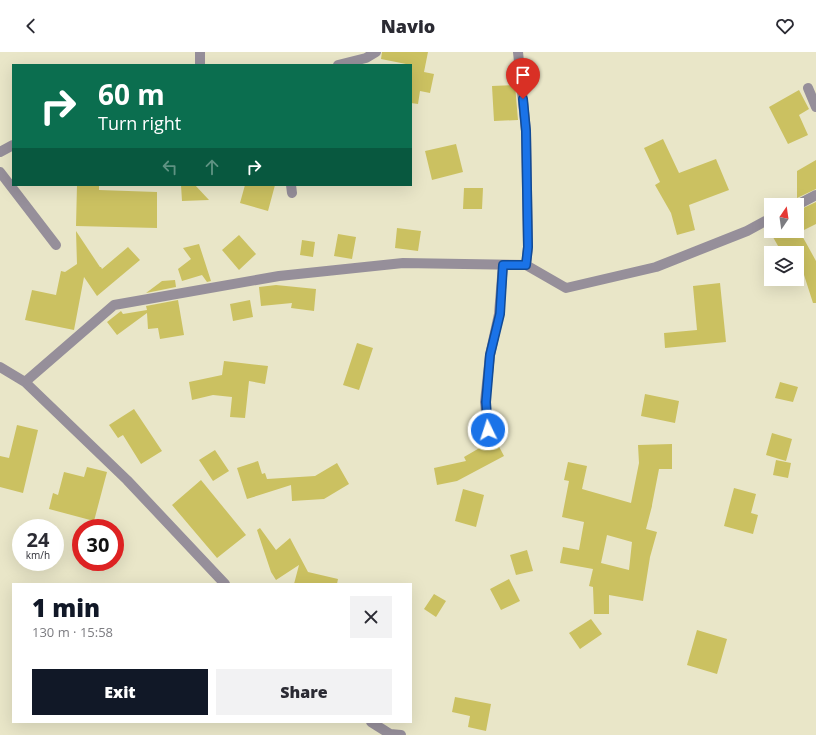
<!DOCTYPE html>
<html lang="en">
<head>
<meta charset="utf-8">
<style>
	body { margin:0; font-family:"Open Sans",sans-serif; background:#f2f2f3; color:#2b2b33; height:100vh; display:flex; flex-direction:column; font-size:15px; white-space:nowrap }
	* { box-sizing:border-box; margin:0 }
	p { font-size:13px; color:#7c7c81 }
	.icon { flex:none; width:22px; height:22px; fill:none; stroke:currentColor; stroke-width:2; stroke-linecap:round; stroke-linejoin:round }
	.map { position:relative; flex:1; overflow:hidden }
	.drawer { position:absolute; left:12px; top:531px; width:400px; height:140px; display:flex; flex-direction:column; background:#fff; border-radius:0px; box-shadow:0 4px 16px #0002 }
	.drawer>* { flex:none }
	.top-card { position:absolute; left:12px; top:12px; width:400px; height:122px; border-radius:0px; box-shadow:0 4px 16px #0002; background:#0b6e4f; color:#fff; overflow:hidden }
	.needle { width:26px; rotate:13deg }
	.buttons { position:absolute; left:764px; top:146px; display:grid; gap:8px }
	.buttons a { display:grid; place-items:center; width:40px; height:40px; border-radius:0px; background:#fff; box-shadow:0 4px 16px #0002; font-size:20px }
	.speed { position:absolute; left:12px; top:467px; display:flex; gap:8px; font-size:20px; font-weight:700; text-align:center }
	.speed>* { display:grid; place-content:center; width:52px; height:52px; border-radius:50%; background:#fff; box-shadow:0 4px 16px #0002; line-height:1 }
	.speed small { font-size:10px; font-weight:400 }
	.speed .limit { border:6px solid #d22; background:#fff; color:#111 }
	.pin { position:absolute; display:grid; place-items:center; width:34px; height:34px; color:#fff; margin:-41px -17px; border-radius:50% 50% 50% 0; rotate:-45deg; box-shadow:0 0 4px #0007 }
	.pin .icon { rotate:45deg }
	.me { position:absolute; width:44px; margin:-22px; rotate:356deg; stroke-linejoin:round; filter:drop-shadow(0 0 3px #0008) }
	.turn { display:flex; align-items:center; gap:14px; height:84px; padding:0 20px; font-size:18px }
	.turn .icon { width:52px; height:52px; stroke-width:2.5 }
	.turn b { display:block; font-size:28px; line-height:34px }
	.lanes { display:flex; align-items:center; height:38px; padding:0 20px; background:#0003; justify-content:center; gap:20px; direction:ltr }
	.lanes .off { opacity:.35 }
	.round { display:grid; place-items:center; flex:none; width:42px; height:42px; border-radius:0px; background:#f2f2f3 }
	.head { display:flex; align-items:center; justify-content:space-between; height:68px; padding:0 20px }
	h1 { font-size:24px; font-weight:800; line-height:30px; color:#111827 }
	.cta { display:flex; gap:8px; margin-top:auto; padding:8px 20px }
	.cta a { flex:1; height:46px; border-radius:0px; background:#111827; color:#fff; font-size:16px; font-weight:800; line-height:46px; text-align:center }
	.cta a+a { background:#f2f2f3; color:#2b2b33 }
	header { display:flex; justify-content:space-between; align-items:center; height:52px; padding:0 20px; background:#fff; font-size:18px; font-weight:800 }
	.map>svg:first-child { display:block }
	.building { fill:#cbc161; fill-rule:evenodd }
	.lines { fill:none; stroke-linecap:round; stroke-linejoin:round }
	.street { stroke:#968f9a; stroke-width:10 }
	.route-casing { stroke:#114b97; stroke-width:10 }
	.route { stroke:#1a73e8; stroke-width:7 }
</style>
</head>
<body>
<header><svg class="icon" aria-label="back" viewBox="0 0 24 24"><path d="M15 5l-7 7 7 7"/></svg>Navio<svg class="icon" aria-label="heart" viewBox="0 0 24 24"><path d="M12 20l-8-8c-3-5 5-10 8-4 3-6 11-1 8 4z"/></svg></header>
<div class="map">
<svg width="816" height="683" viewBox="0 0 816 683">
	<rect width="100%" height="100%" fill="#e9e6c8"/>
	<!-- building -->
	<path class="building" d="M382,0H428L424,20L434,22L430,41L420,39L418,52L411,51V13L381,7Z
		M515,33L518,68L494,69L492,34Z
		M799,38L809,57L799,63L808,83L788,92L769,55Z
		M663,87L679,121L716,107L729,138L689,153L695,178L677,183L671,161L655,133L660,130L644,96Z
		M456,92L463,120L432,128L425,99Z
		M816,108V137L797,146V119Z
		M77,133H99V138L157,140V176L76,174Z
		M181,133H195L209,148L182,149Z
		M245,133H275L268,159L240,151Z
		M464,136H483L482,157H463Z
		M816,150V172L800,180L816,209V251H813L797,201H782L769,178L771,176V179H797V159Z
		M397,176L421,179L418,199L395,196Z
		M76,179L100,215H101L102,217L128,195L140,208L97,244L84,225L74,278L25,268L32,238L56,243L61,219L65,220L77,212Z
		M338,182L356,185L352,207L334,204Z
		M239,183L256,202L239,218L222,198Z
		M302,188L315,190L313,205L300,203Z
		M199,192L211,229L207,230L202,223L182,229L178,217L191,207L183,196Z
		M175,228L176,235L146,241L162,229Z
		M720,231L726,290L665,296L664,281L697,278L693,234Z
		M276,233L316,237L314,259L291,256L292,251L261,254L259,235Z
		M178,248L184,283L160,287L158,276L148,277L147,261L117,283L107,270L121,259L123,262L147,258L146,254Z
		M250,248L253,265L233,269L230,252Z
		M357,291L373,296L359,338L343,333Z
		M224,309L268,314L265,332L249,329L245,366L230,365L232,345L213,343L192,348L189,330L222,323Z
		M780,330L798,335L793,350L775,346Z
		M645,342L679,349L675,371L641,364Z
		M134,357L162,399L141,412L123,383L118,386L109,373Z
		M17,373L38,378L23,441L0,435V404L9,406Z
		M772,381L792,387L786,409L766,403Z
		M495,387L504,404L457,429L437,433L434,416L466,409L464,405Z
		M672,392V417H659L652,453V454L646,477L657,480L650,505L643,549L609,543V562H594L593,535L589,534L593,517L560,511L563,495L579,498L584,470L562,465L569,429L564,428L568,410L587,414L582,437L631,451L639,411L638,393ZM607,483L632,490L629,518L601,511Z
		M215,398L229,419L213,429L199,408Z
		M776,408L791,411L788,426L773,423Z
		M258,409L262,422L265,421L267,427L315,424L337,411L349,432L324,447L292,449L291,433L247,447L237,416Z
		M87,415L107,420L94,469L49,457L53,441L58,443L64,420L84,425Z
		M201,428L246,483L217,506L172,453Z
		M734,436L756,442L751,461L758,463L753,482L724,474Z
		M463,437L484,443L476,475L455,469Z
		M260,476L276,498L290,486L308,520L338,527L337,532H294L299,513L276,528L271,520L257,478Z
		M527,498L533,519L516,523L510,503Z
		M509,527L520,549L501,558L490,537Z
		M434,542L446,549L436,565L424,557Z
		M591,567L602,582L580,597L569,581Z
		M697,578L727,587L717,622L687,613Z
		M455,645L491,652L486,679L468,675L470,664L452,660Z"/>
	<g class="lines">
		<!-- street -->
		<path class="street" d="M200,0V13
			M518,0L526,79L528,195L526,213
			M338,13L366,6L376,0
			M808,36L816,55
			M0,100L13,93
			M0,120L56,193
			M291,133L292,141
			M797,153L816,143
			M0,315L25,330L127,428L225,532
			M25,330L114,253L279,224L403,211L526,213L566,236L656,215L747,179L771,166
			M488,378L485,350L490,303L499,262L503,213
			M371,670L390,682L401,683"/>
	</g>
	<g class="lines">
		<!-- route casing -->
		<g class="route-casing">
			<path id="route" d="M488,378L486,350L490,303L500,262L503,213H526L528,195L526,79L523,47"/>
		</g>
		<!-- route -->
		<use href="#route" class="route"/>
	</g>
</svg>
<div class="buttons">
<a><svg class="needle" viewBox="-14 -14 28 28"><path d="M0-13l5 13h-10z" fill="#e53935"/><path d="M0 13l5-13h-10z" fill="#7c7c81"/></svg></a>
<a><svg class="icon" aria-label="layers" viewBox="0 0 24 24"><path d="M12 4l9 5-9 5-9-5zM3 14l9 5 9-5"/></svg></a>
</div>
<div class="speed"><div>24<small>km/h</small></div><div class="limit">30</div></div>
<div class="pin" style="left:523px;top:47px;background:#d93025"><svg class="icon" aria-label="arrive" viewBox="0 0 24 24"><path d="M6 21V4h12l-3 4 3 4H6"/></svg></div>
<svg class="me" style="left:488px;top:378px" viewBox="-20 -20 40 40"><circle r="17" fill="#1a73e8" stroke="#fff" stroke-width="3"/><path d="M0-11L8 9 0 5-8 9z" fill="#fff"/></svg>
<div class="top-card">
<div class="turn"><svg class="icon" aria-label="right" viewBox="0 0 24 24"><path d="M7 20v-9h11M14 6l5 5-5 5"/></svg><div><b>60 m</b>Turn right</div></div>
<div class="lanes"><svg class="icon off" aria-label="left" viewBox="0 0 24 24"><path d="M17 20v-9H6M10 6l-5 5 5 5"/></svg><svg class="icon off" aria-label="ahead" viewBox="0 0 24 24"><path d="M12 20V5M6 11l6-6 6 6"/></svg><svg class="icon" aria-label="right" viewBox="0 0 24 24"><path d="M7 20v-9h11M14 6l5 5-5 5"/></svg></div>
</div>
<section class="drawer">
<div class="head"><div><h1>1 min</h1><p>130 m · 15:58</p></div><a class="round"><svg class="icon" aria-label="close" viewBox="0 0 24 24"><path d="M6 6l12 12M18 6L6 18"/></svg></a></div>
<div class="cta"><a>Exit</a><a>Share</a></div>
</section>
</div>
</body>
</html>
